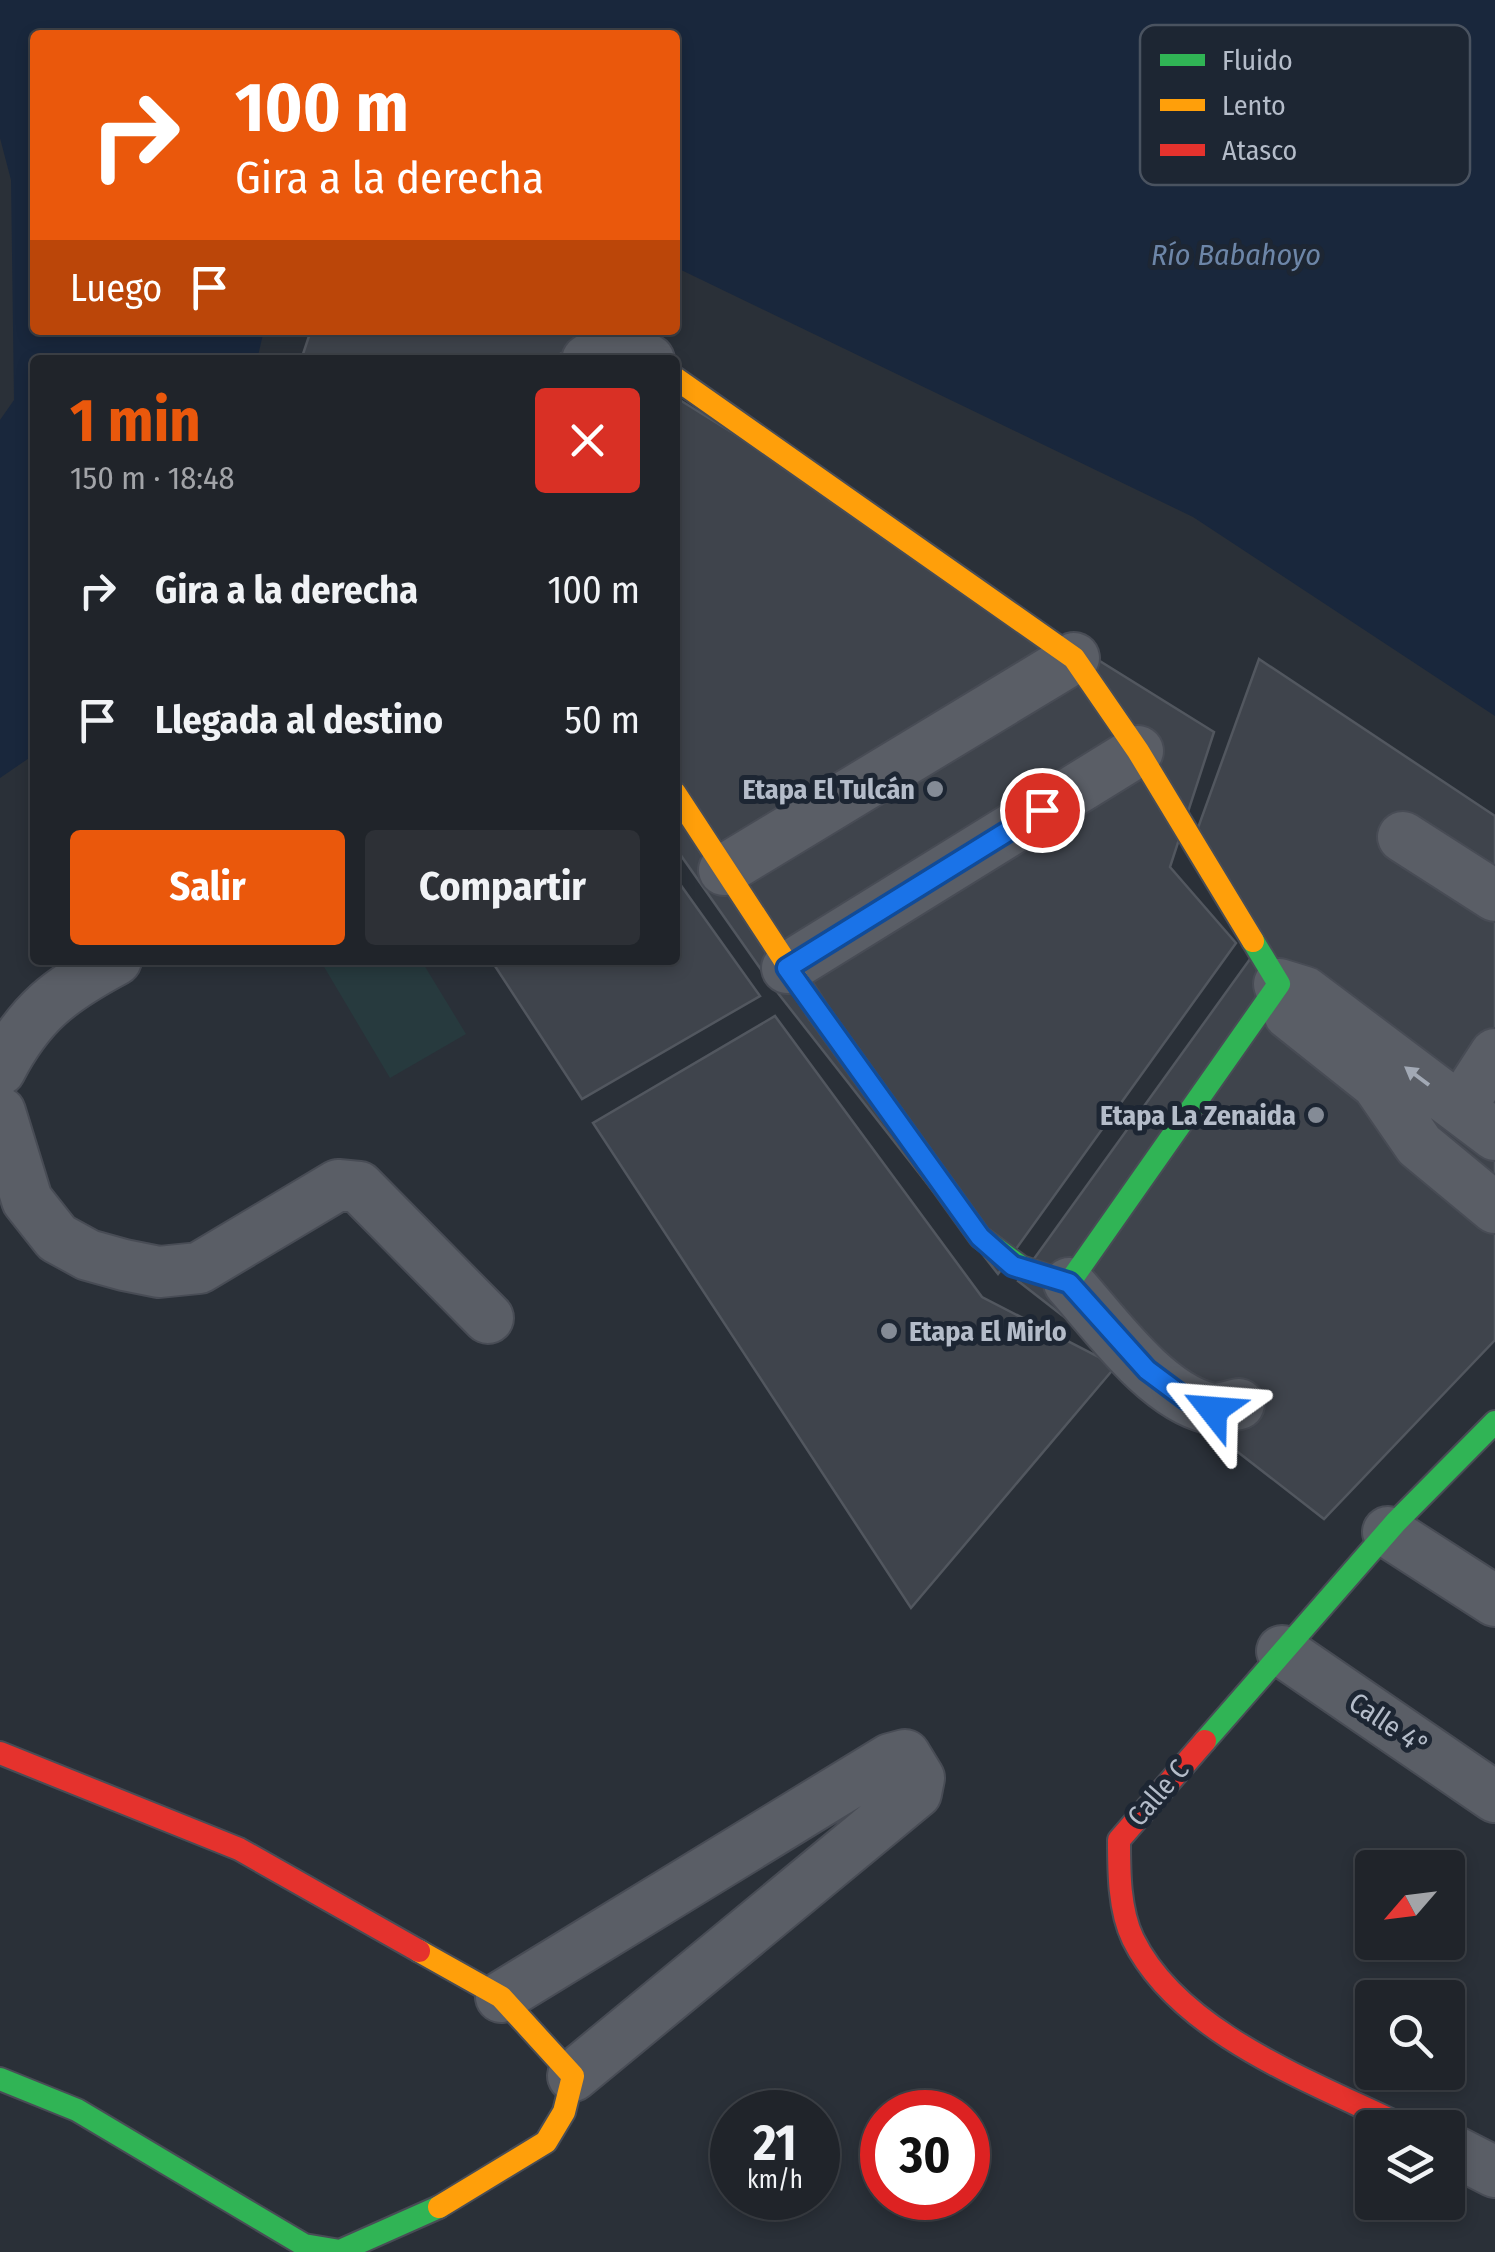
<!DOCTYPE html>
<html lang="es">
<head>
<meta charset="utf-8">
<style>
	body { margin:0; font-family:"Fira Sans Condensed",sans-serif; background:#2d3036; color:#f1f3f6; height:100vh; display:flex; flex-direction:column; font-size:38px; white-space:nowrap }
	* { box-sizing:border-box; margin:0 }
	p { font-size:32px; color:#a2a4a8 }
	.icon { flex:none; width:55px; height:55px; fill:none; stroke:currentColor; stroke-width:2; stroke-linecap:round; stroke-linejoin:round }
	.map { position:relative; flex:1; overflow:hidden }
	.sheet { position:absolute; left:30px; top:355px; width:650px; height:610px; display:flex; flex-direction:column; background:#20242a; border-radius:10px; box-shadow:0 5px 15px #0003,0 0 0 2px #3d4147 }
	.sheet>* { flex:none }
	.top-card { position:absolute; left:30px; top:30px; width:650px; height:305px; border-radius:10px; box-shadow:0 5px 15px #0003,0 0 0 2px #3d4147; background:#ea580c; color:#fff; overflow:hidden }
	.needle { width:65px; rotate:242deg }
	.fabs { position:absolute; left:1355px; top:1850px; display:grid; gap:20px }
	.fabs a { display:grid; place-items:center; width:110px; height:110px; border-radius:10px; background:#20242a; box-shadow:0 5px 15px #0003,0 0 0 2px #3d4147; font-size:50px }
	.speed { position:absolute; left:710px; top:2090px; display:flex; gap:20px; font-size:50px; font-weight:700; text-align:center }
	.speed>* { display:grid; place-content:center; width:130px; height:130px; border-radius:50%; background:#20242a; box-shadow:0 5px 15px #0003,0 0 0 2px #3d4147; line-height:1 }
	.speed small { font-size:25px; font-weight:400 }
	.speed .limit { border:15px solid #d22; background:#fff; color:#111 }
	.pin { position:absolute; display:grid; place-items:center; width:85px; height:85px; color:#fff; margin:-42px; border:5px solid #fff; border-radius:50%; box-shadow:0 2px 10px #0007 }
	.me { position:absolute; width:110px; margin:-55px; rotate:298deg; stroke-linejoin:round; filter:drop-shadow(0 0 8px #0008) }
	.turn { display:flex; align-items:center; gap:35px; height:210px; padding:0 40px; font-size:45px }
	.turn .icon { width:130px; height:130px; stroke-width:2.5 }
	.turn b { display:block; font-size:70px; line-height:85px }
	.then { display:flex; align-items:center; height:95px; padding:0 40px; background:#0003; gap:20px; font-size:38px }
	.round { display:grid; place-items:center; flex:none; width:105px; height:105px; border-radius:10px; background:#2d3036 }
	.summary { display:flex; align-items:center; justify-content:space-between; height:170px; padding:0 40px }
	h1 { font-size:60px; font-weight:700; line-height:75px; color:#ea580c }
	.primary-button { display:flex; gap:20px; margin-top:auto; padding:20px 40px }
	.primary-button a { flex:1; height:115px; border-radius:10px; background:#ea580c; color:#fff; font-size:40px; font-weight:700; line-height:115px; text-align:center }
	.primary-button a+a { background:#2d3036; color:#f1f3f6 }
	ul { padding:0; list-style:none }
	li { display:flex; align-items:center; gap:30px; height:130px; padding:0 40px }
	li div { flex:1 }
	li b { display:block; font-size:38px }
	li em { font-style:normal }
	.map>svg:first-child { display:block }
	.green { fill:#273a3e }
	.water { fill:#19273c }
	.building { fill:#3f444c; stroke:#52575f; stroke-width:2.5 }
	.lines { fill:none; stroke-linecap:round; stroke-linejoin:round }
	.street-casing { stroke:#484c55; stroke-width:54 }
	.fast-casing { stroke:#484c55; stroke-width:26 }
	.slow-casing { stroke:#484c55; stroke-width:26 }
	.jam-casing { stroke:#484c55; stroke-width:26 }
	.street { stroke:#5a5e66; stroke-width:50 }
	.fast { stroke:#30b455; stroke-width:22 }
	.slow { stroke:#ff9f0a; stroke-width:22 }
	.jam { stroke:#e5322d; stroke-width:22 }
	.oneway { fill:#a2a9b5 }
	.route-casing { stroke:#114b97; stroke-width:25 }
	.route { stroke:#1a73e8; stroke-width:18 }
	.poi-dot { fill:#848b96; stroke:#1d2633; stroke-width:4 }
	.labels { text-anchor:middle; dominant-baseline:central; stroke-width:10; stroke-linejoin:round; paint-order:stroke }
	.poi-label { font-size:28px; font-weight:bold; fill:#b4bcc9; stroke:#1d2633; text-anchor:end }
	.street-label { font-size:28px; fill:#b4bcc9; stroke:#1d2633 }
	.water-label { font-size:30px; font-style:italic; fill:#6d86a8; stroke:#1d2633 }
	.key { fill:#1d2633; stroke:#4a5360; stroke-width:2.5 }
	.key-label { font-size:28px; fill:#b4bcc9 }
</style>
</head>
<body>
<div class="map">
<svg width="1495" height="2252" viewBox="0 0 1495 2252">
	<rect width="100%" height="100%" fill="#2a3038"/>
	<!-- green -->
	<path class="green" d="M320,960H421L466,1034L390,1078Z"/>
	<!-- water -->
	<path class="water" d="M0,0H1495V716L1193,517L675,267V35H35V330H264L257,360H35V754L0,778V420L14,400L11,180L0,138Z"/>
	<!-- building -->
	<path class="building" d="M311,330H586L595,336L548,360H301Z
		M675,397L1214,732L1170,867L1236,943L998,1274L774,988L675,847Z
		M1259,659L1495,816V1340L1324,1519L1018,1281L1258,948L1190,850Z
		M675,877L760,996L582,1099L491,960H675Z
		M775,1016L982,1297L1116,1366L911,1608L593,1123Z"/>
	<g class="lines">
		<!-- street casing -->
		<g class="street-casing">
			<path id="street" d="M587,360L616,341L649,360
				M1403,837L1495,896
				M724,870L1074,658
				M787,968L1138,751
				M0,1070C30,1012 60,990 116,960
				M1460,1108L1495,1054
				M0,1112L27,1200L57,1238L88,1255L124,1265L159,1272L199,1268L338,1185L359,1187L488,1318
				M1495,1135L1305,992L1279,984L1289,1014L1377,1084L1419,1145L1495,1208
				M1069,1283C1105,1323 1155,1395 1209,1408C1218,1410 1230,1406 1239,1404
				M1388,1532L1495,1601
				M1282,1651L1495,1797
				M501,1997L890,1759L905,1755L919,1778L916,1793L573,2076
				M1448,2148L1495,2172"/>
		</g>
		<!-- fast casing -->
		<g class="fast-casing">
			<path id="fast" d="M819,1013L980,1237L1021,1267L1069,1283L1279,984L1253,941
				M1205,1741L1396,1522L1495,1422
				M0,2079L77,2110L304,2245L340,2251L439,2207"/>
		</g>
		<!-- slow casing -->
		<g class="slow-casing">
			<path id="slow" d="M675,378L1074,658L1138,751L1253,941
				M675,793L819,1013
				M419,1951L501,1997L573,2076L564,2112L546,2142L439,2207"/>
		</g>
		<!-- jam casing -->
		<g class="jam-casing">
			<path id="jam" d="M1205,1741L1119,1840C1119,1871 1119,1910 1133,1939C1180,2035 1316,2083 1407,2128
				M0,1753L239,1849L419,1951"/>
		</g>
		<!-- street -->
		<use href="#street" class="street"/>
		<!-- fast -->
		<use href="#fast" class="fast"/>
		<!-- slow -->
		<use href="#slow" class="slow"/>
		<!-- jam -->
		<use href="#jam" class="jam"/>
	</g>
	<!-- one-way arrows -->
	<defs><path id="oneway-solid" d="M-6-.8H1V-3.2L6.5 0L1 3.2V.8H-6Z" transform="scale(2.5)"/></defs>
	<use class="oneway" href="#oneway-solid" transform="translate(1417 1076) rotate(-143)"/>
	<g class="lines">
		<!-- route casing -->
		<g class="route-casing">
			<path id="route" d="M1042,810L787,968L980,1237L1013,1266L1069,1283L1147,1370L1186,1399L1213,1410"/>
		</g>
		<!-- route -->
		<use href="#route" class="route"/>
	</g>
	<!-- markers -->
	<g class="poi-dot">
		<circle cx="935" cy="789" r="10"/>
		<circle cx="1316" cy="1115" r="10"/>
		<circle cx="889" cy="1331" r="10"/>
	</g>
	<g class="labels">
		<!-- poi labels -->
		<g class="poi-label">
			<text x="915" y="789">Etapa El Tulcán</text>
			<text x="1296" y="1115">Etapa La Zenaida</text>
			<text x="909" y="1331" text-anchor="start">Etapa El Mirlo</text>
		</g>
		<!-- street labels -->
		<g class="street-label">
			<text transform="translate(1389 1724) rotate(34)">Calle 4°</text>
			<text transform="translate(1158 1793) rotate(-49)">Calle C</text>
		</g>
		<!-- water labels -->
		<g class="water-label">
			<text x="1236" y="255">Río Babahoyo</text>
		</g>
	</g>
	<!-- legend -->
	<rect x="1140" y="25" width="330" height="160" rx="15" class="key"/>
	<rect x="1160" y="54" width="45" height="12" fill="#30b455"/>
	<rect x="1160" y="99" width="45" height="12" fill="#ff9f0a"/>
	<rect x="1160" y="144" width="45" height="12" fill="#e5322d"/>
	<g class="key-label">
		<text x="1222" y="70">Fluido</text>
		<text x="1222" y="115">Lento</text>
		<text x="1222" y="160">Atasco</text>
	</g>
</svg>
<div class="fabs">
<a><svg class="needle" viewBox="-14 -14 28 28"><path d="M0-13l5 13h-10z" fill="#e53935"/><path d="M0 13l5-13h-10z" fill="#a2a4a8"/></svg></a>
<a><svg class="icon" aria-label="search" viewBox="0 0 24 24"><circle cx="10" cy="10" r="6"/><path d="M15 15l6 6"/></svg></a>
<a><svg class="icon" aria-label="layers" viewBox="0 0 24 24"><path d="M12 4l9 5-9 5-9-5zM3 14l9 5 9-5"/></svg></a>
</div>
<div class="speed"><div>21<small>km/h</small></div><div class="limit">30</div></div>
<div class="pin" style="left:1042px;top:810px;background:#d93025"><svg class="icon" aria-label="arrive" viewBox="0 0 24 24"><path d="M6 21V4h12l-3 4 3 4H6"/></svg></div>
<svg class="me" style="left:1213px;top:1410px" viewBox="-20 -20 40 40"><path d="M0-17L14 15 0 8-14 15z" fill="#1a73e8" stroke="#fff" stroke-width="4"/></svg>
<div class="top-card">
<div class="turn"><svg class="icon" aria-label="right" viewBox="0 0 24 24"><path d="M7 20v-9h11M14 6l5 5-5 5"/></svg><div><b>100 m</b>Gira a la derecha</div></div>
<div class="then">Luego<svg class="icon" aria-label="arrive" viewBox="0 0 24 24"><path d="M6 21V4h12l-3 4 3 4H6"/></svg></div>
</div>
<section class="sheet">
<div class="summary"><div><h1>1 min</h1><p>150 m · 18:48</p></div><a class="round" style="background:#d93025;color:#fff"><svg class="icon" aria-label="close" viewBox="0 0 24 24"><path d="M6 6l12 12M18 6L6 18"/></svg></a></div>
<ul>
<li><svg class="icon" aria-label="right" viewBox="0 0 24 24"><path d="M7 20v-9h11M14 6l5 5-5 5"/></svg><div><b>Gira a la derecha</b></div><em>100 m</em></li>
<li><svg class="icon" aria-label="arrive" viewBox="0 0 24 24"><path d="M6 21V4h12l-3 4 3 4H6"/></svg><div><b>Llegada al destino</b></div><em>50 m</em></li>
</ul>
<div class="primary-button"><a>Salir</a><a>Compartir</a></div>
</section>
</div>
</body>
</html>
